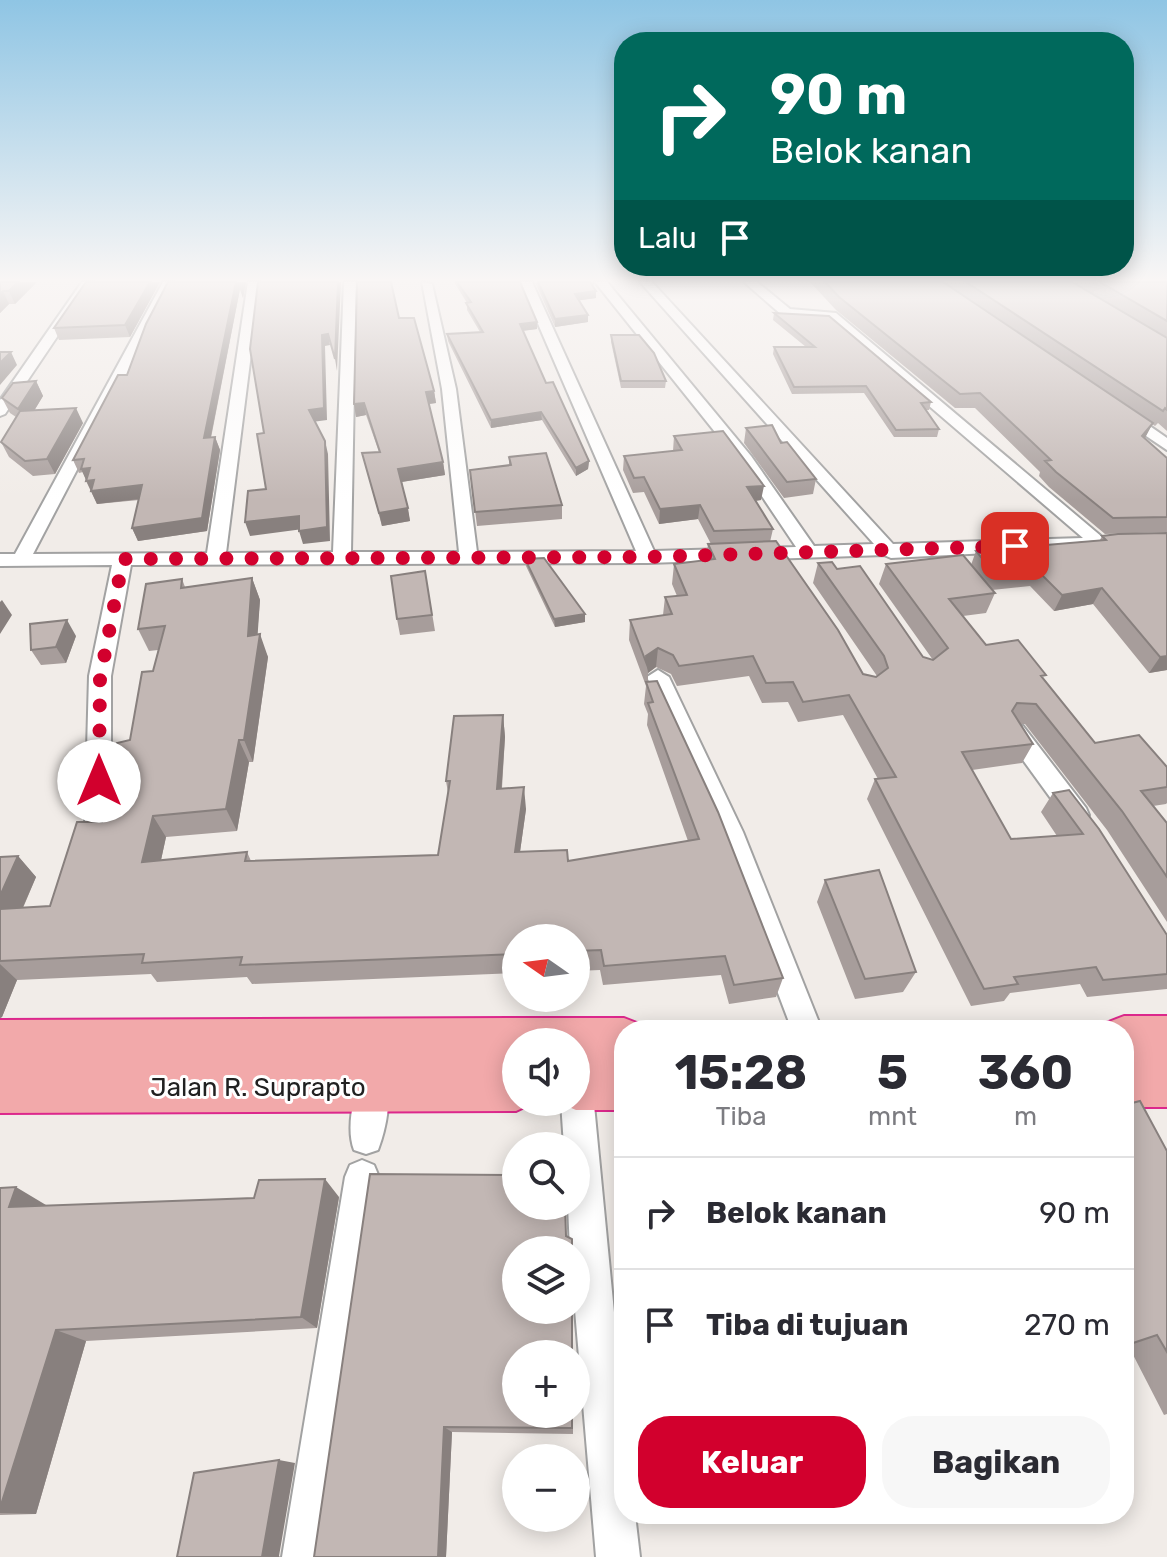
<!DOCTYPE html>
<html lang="id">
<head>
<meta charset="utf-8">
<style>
	body { margin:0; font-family:Rubik,sans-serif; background:#f7f7f7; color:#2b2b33; height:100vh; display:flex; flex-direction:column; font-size:30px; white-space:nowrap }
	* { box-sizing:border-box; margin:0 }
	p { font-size:26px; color:#7c7c81 }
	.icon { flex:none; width:44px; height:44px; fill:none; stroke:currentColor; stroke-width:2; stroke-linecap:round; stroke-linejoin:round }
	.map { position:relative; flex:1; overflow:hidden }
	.panel { position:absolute; left:614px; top:1020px; width:520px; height:504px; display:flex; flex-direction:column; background:#fff; border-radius:32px; box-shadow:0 4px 20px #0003 }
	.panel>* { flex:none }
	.guide { position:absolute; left:614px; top:32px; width:520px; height:244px; border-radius:32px; box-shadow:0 4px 20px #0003; background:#00695c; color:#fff; overflow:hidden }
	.needle { width:52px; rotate:284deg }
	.buttons { position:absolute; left:502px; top:924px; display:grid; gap:16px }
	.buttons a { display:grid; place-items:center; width:88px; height:88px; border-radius:50%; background:#fff; box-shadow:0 4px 20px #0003; font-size:40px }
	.pin { position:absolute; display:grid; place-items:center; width:68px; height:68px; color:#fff; margin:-34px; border-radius:16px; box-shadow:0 4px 12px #0006 }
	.me { position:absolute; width:88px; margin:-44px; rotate:0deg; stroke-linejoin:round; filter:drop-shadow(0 0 6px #0008) }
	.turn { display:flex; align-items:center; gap:28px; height:168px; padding:0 24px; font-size:36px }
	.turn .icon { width:104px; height:104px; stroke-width:2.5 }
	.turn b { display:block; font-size:56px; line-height:68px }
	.then { display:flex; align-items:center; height:76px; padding:0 24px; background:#0003; gap:16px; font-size:30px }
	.eta { display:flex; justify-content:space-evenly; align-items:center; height:136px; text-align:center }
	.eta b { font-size:48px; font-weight:700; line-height:56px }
	.action { display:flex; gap:16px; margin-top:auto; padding:16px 24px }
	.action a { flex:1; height:92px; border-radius:32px; background:#d2002d; color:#fff; font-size:32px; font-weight:700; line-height:92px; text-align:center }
	.action a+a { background:#f7f7f7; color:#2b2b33 }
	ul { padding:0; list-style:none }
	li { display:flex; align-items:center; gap:24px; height:112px; padding:0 24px; border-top:2px solid #e1e1e2 }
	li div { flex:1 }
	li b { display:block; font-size:30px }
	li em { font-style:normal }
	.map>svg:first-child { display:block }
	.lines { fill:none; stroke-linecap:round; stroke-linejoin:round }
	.minor-casing { stroke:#a2a2a2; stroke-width:4 }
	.trunk-casing { stroke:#dc288c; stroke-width:4 }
	.minor { fill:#fff; fill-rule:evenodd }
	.trunk { fill:#f2a9aa; fill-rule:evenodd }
	.wall { fill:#a79d9b }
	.shaded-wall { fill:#88807e }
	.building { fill:#c2b7b4; stroke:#88807e; stroke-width:2 }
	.route { stroke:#d2002d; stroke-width:14; stroke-dasharray:0 25.2 }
	.labels { text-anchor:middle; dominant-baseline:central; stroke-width:6; stroke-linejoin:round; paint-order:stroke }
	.near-street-label { font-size:26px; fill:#212121; stroke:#fff }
</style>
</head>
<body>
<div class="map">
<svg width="1167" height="1557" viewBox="0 0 1167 1557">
	<rect width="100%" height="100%" fill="#f1ece8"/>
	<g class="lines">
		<!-- minor casing -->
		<g class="minor-casing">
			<path id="minor" d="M82,282H94L5,414L0,416V400Z
				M163,282H175L33,554L207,553L248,282H260L226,553L333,552L344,282H356L351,552H459L442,389L422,282L432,284L456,389L477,552L636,551L520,282H532L654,551L796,547L739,462L595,282H607L751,456L814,546L874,544L640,282H652L893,544L1083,538L829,320L783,316L744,282H757L790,309L836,313L1108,542L1105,546L1085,548L891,558L884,555L648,563L131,565L111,676V823L107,830L98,833L89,830L85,823L89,676L112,565L0,566V554H15Z
				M1118,411H1128L1167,438V450L1118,417Z
				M658,670L669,677L743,832L822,1030H792L717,832L647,677Z
				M1015,724L1023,726L1086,808L1089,815L1086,822L1077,825L1068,822L1007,738L1004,732L1007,726Z
				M576,1068L587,1073L592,1084L624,1416V1514H635L640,1557H596L575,1310L576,1250H570L568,1206H576V1146H564L561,1102H576Z
				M373,1071L384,1076C393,1096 386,1129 378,1150L366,1154L354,1150C346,1129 353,1096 362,1076Z
				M362,1160L374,1165L379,1177L326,1557H282L345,1177L350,1165Z"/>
		</g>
		<!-- trunk casing -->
		<g class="trunk-casing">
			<path id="trunk" d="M1124,1016H1167V1107H1124V1030H1103L1106,1023Z
				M516,1018H624L642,1025L644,1030H624V1110H576L557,1102H576V1042H516V1102H535L516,1111L0,1113V1020Z"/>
		</g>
		<!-- minor -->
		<use href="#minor" class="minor"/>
		<!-- trunk -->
		<use href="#trunk" class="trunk"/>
	</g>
	<!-- wall -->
	<path class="wall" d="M0,282H37L15,304H9L0,313Z
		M86,282H160L130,337L59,340L54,328Z
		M168,282H246L243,298L240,289L211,438L215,437L220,450L207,531L138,541L132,528L139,500L97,504L86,481V480L83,472L79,473L73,460L127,375Z
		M454,282H520L537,329L523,331L546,383L589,461L588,469L576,476L542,420L491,428L448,341L447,334L480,332L467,310V303Z
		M535,282H594V285H592L596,298L579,300L588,322L555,327Z
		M810,282H1072L1129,316L1073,282H1167V431L1158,423L1155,426L1152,424L1144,439L1167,458V532L1105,534L1049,487L1039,476L1040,472L975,408H955L836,310Z
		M774,313L931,402L929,410H926L939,429L937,437H894L864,393L792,394L773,354L774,347H806L773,320Z
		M399,318L434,391L436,403L429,404L443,462L445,475L402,482L410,521L382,526L362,453L379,452L366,415L356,417L354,404Z
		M611,335L666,381L665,388H621L611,342Z
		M36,381L43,396L34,411L83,423L55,474L33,476L9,457L1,442L16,417L10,413L2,398Z
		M746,428L781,443L816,479L813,494L784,498L744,443Z
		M674,436L761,500L755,501L773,529L770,542L863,674L876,677L877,676L813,583L818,563L837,569L923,657L933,660L879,584L886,564L971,565L976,551L1100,540L1102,536L1118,534L1167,670L1149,673L1093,604L1054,611L1030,586L992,590L995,593L986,613L963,616L986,645L1044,679L1095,743L1167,767V803L1166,804L1153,806L1167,823V922L1107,830L1025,724H1020L1033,744L1022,763L972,770L1011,839L1057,836L1041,812L1053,793L1167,935V989L1087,997L1080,984L1010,993L1004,1001L971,1006L867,799L875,779H878L843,715L798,722L788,702L762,703L749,676L677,686L671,674L656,667L648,673V682L783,978L776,997L729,1004L721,975L603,985L600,970L576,971V938H516V973L252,984L247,977L157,982L151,974L17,980L2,1017L0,1018V857L18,856L36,877L23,908L50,906L102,822L153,671L158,650L149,651L138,629L182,579L185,587L252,578L260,600L257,635L268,657L253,762H249L237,831L166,837L161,860L247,852L251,861L438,855L448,793L446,781L503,715L505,737L502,788L526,809L520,852L568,861L688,841L647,725L648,714L644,704L646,686L629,640L630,620L663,615L665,597L677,596L672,584L674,564L706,560L708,544H711L698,519L659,524L644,492L633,493L623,470L624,456L673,451Z
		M509,457L562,505V519L477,526L470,470L509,466Z
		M525,559L585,622L555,627L526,566Z
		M425,571L435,631L400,635L397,619Z
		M76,636L66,663L41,665L31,650Z
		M825,880L916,972L903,992L855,999L817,902Z
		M624,1150V1263L614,1166L615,1151Z
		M1167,1151V1414L1164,1415L1128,1345Z
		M370,1174L566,1236L573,1310V1354H516L573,1414V1434L452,1432L446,1557Z
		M0,1188L46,1206L339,1197L317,1328L86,1341L36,1514L0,1515Z"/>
	<!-- shaded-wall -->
	<path class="shaded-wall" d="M18,282H37L15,304L9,291Z
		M150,282H160L130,337L125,325Z
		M236,282H246L243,298L240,289L208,451L204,438Z
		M338,282H341L337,371L335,359Z
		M3,291L9,304L0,313V294Z
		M596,291V298L575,301V294Z
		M588,315V322L555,327V319Z
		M537,322V329L520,331V324Z
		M328,334L330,345L325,346L327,420L312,422L309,410L322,335Z
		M11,352L17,365L0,385V363Z
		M36,381L43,396L26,424L18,409Z
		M434,391L436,403L428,404L426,392Z
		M364,403L366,415L356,417L354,404Z
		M76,408L83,423L55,474L47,459Z
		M541,412L542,420L491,428V420Z
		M1153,423L1145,438L1134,451L1142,436Z
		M215,437L220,450L207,531L138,541L132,528Z
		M325,441L328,454L330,541L303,544L299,531Z
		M589,461L588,469L576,476V468Z
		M443,462L445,475L401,482L398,469Z
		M90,468L142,485L148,498L97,504L81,469Z
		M764,486L761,500L745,502L747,487Z
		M700,505L698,519L659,524L660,509Z
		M408,508L410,521L382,526L379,513Z
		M299,516L303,529L250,536L245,522Z
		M252,578L260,600L256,658L248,636Z
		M1102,588L1093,604L1054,611L1062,595Z
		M2,600L12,615L0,634V602Z
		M585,614V622L555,627L554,619Z
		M67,620L76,636L66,663L56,647Z
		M260,634L268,657L253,762L244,740Z
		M658,648L656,667L648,673L646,656Z
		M1167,656V670L1149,673L1160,657Z
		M503,715L505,737L500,810L497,789Z
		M239,740L249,762L237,831L226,809Z
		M524,787L526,809L517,873L515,852Z
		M153,816L166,837L156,883L142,862Z
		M18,856L36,877L13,930L0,916V896Z
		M0,964L17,980L2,1017L0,1018Z
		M325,1179L339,1197L317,1328L301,1317Z
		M16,1187L46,1205L40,1224L9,1207Z
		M56,1330L86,1341L36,1514L0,1513V1508Z
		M444,1427L452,1432L446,1557H438Z
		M279,1460L295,1463L279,1556L280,1557H262Z"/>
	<!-- building -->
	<path class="building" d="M0,282H18L9,291H3L0,294Z
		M86,282H150L125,325L54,328Z
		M168,282H236L204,438L215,437L202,518L132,528L142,485L91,491L94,480L86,481L90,468L81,469L84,459L73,460L118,375H127L146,324Z
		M258,282H338L335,359L328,334L322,335L324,408L309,410L325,441L327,527L299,531V516L245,522L248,491L266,489L257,434L264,433L250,349Z
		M357,282H391L399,318H414L434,391L426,392L443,462L398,469L408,508L379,513L362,453L380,452L364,403L354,404Z
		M457,282H520L537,322L520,324L546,383L553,382L589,461L576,468L541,412L491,420L447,334L483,332L466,303L471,302Z
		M538,282H590L596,291L575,294L588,315L555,319Z
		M825,282H943L1153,423L1142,436L1167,458V517L1113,518L1056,472L1045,461L1051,460L980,393L960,394L839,297Z
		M966,282H1072L1167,338V410L1165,408L1163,411Z
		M1100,282H1167V321Z
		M774,313L829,316L931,402L921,403L939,429L896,430L866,386L794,387L774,347H815Z
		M611,335H639L654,353L666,381H621Z
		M0,352H11L0,363Z
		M36,381L18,409L2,398L13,383Z
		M76,408L47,459L25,461L1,442L20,411Z
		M772,425L781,443L787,442L816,479L787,482L746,428Z
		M723,431L764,486L747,487L773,529L714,531L700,505L660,509L644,477L634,478L624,456L682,450L674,436Z
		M546,453L562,505L475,512L470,470L511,465L509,457Z
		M1167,533V656L1160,657L1102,588L1062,595L1037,570L995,574L976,551L1106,540L1102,536L1118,534Z
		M776,541L838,630L863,674L876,677L888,668L884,656L818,563L832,562L837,569L860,566L923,657L933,660L948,648L886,564L963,555L995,593L949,599L986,645L1018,640L1046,675L1041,676L1095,743L1139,735L1167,767V787L1141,791L1167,823V877L1122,811L1036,704L1017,703L1012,711L1033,744L962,752L1011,839L1083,834L1053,793L1069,790L1099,829L1167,935V974L1103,980L1096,967L1014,977L1018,984L984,989L875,779L896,777L849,695L803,702L793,682L766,683L753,656L679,666L673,655L658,648L646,656L649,670L630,620L672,614L665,597L687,595L674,564L715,559L708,544Z
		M544,558L585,614L554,619L525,559Z
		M425,571L432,615L397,619L391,576Z
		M252,578L248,636L260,634L244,740H239L226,809L153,816L142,862L247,852L245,861L438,855L450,781H446L454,716L503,715L497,789L524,787L515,852L567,850L568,861L699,839L648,703L653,702L646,682L657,681L718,812L783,978L734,985L725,956L604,966L601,950L576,951V938H516V954L240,965L242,957L142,963L144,954L0,961V909L50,906L77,822H102L117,743L130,740L142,672L153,671L165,626L138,629L146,584L182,579L181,588Z
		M67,620L56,647L31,650L30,624Z
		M18,856L0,896V857Z
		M879,870L916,972L865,979L825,880Z
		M1140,1101L1167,1151V1352L1157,1335L1124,1346V1105Z
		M624,1150V1233L615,1151Z
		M370,1174L516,1175V1206H565L566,1236L572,1239V1250H516V1310H572V1354H516V1414H572V1428L444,1427L438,1557H314Z
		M325,1179L301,1317L56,1330L0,1508V1188L16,1187L9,1207L254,1198L259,1180Z
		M279,1460L262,1557H177L194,1473Z"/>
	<!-- sky -->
	<linearGradient id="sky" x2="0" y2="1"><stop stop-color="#8fc5e4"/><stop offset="0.56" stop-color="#f9f6f5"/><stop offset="1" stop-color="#f9f6f5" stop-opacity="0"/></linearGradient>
	<rect width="1167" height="500" fill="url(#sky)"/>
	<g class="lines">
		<!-- route -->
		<path class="route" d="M99,781L100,679L123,559L648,557L1015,546"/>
	</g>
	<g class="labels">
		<!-- near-street labels -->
		<g class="near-street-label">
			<text x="258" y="1087">Jalan R. Suprapto</text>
		</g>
	</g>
</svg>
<div class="buttons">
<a><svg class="needle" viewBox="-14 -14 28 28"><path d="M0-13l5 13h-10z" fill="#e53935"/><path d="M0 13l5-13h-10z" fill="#7c7c81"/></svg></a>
<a><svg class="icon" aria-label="sound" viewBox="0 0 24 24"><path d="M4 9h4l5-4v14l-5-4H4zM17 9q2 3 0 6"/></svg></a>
<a><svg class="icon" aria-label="search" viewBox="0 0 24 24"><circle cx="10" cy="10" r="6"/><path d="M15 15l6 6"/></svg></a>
<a><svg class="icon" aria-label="layers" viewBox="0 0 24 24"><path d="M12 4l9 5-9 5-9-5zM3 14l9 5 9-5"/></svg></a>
<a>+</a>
<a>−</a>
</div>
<div class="pin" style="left:1015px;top:546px;background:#d93025"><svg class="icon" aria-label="arrive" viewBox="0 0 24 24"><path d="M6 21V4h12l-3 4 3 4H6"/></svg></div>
<svg class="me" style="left:99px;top:781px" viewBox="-20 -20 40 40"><circle r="19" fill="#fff"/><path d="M0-13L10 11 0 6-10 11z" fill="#d2002d"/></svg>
<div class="guide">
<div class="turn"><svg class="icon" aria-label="right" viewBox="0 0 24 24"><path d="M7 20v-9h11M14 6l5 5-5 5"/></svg><div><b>90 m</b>Belok kanan</div></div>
<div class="then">Lalu<svg class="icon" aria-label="arrive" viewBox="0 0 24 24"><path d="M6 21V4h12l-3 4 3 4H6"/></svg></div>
</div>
<section class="panel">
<div class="eta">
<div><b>15:28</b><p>Tiba</p></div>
<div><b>5</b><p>mnt</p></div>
<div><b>360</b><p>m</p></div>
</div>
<ul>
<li><svg class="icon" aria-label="right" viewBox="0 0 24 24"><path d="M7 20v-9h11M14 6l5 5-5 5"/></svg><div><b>Belok kanan</b></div><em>90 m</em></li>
<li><svg class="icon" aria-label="arrive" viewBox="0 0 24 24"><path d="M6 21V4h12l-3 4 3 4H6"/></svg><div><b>Tiba di tujuan</b></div><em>270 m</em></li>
</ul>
<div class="action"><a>Keluar</a><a>Bagikan</a></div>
</section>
</div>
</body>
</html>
